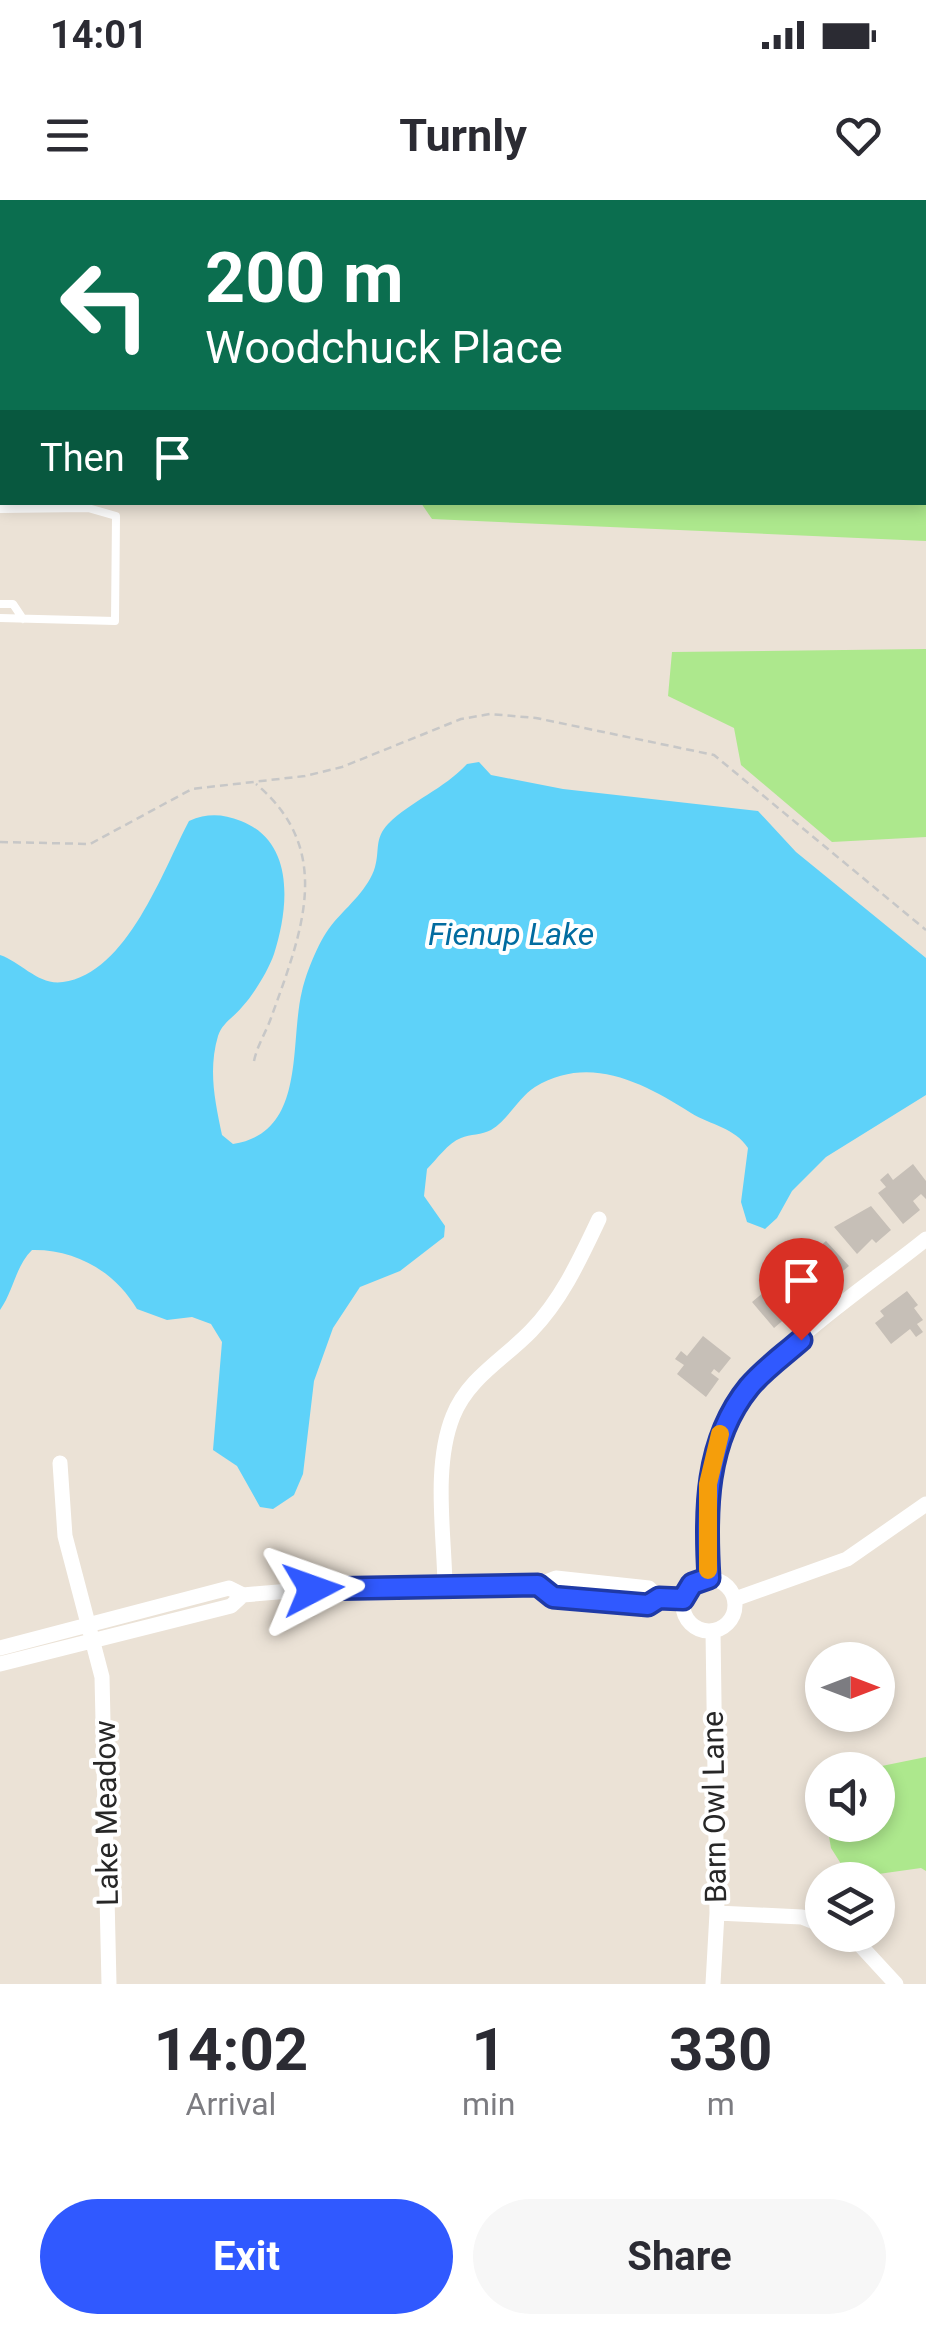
<!DOCTYPE html>
<html lang="en">
<head>
<meta charset="utf-8">
<style>
	body { margin:0; font-family:Roboto,sans-serif; background:#f7f7f7; color:#2b2b33; height:100vh; display:flex; flex-direction:column; font-size:38px; white-space:nowrap }
	* { box-sizing:border-box; margin:0 }
	p { font-size:32px; color:#7c7c81 }
	.icon { flex:none; width:55px; height:55px; fill:none; stroke:currentColor; stroke-width:2; stroke-linecap:round; stroke-linejoin:round }
	.map { position:relative; height:1784px; overflow:hidden }
	.drawer { display:flex; flex-direction:column; background:#fff; flex:1 }
	.drawer>* { flex:none }
	.banner { position:absolute; left:0px; top:0px; width:928px; height:305px; box-shadow:0 5px 15px #0003; background:#0b6e4f; color:#fff; overflow:hidden }
	.needle { width:65px; rotate:90deg }
	.fabs { position:absolute; left:805px; top:1442px; display:grid; gap:20px }
	.fabs a { display:grid; place-items:center; width:90px; height:90px; border-radius:50%; background:#fff; box-shadow:0 5px 15px #0003; font-size:50px }
	.pin { position:absolute; display:grid; place-items:center; width:85px; height:85px; color:#fff; margin:-102px -42px; border-radius:50% 50% 50% 0; rotate:-45deg; box-shadow:0 0 10px #0007 }
	.pin .icon { rotate:45deg }
	.me { position:absolute; width:110px; margin:-55px; rotate:86deg; stroke-linejoin:round; filter:drop-shadow(0 0 8px #0008) }
	.turn { display:flex; align-items:center; gap:35px; height:210px; padding:0 40px; font-size:45px }
	.turn .icon { width:130px; height:130px; stroke-width:2.5 }
	.turn b { display:block; font-size:70px; line-height:85px }
	.then { display:flex; align-items:center; height:95px; padding:0 40px; background:#0003; gap:20px; font-size:38px }
	.eta { display:flex; justify-content:space-evenly; align-items:center; height:170px; text-align:center }
	.eta b { font-size:60px; font-weight:700; line-height:70px }
	.button { display:flex; gap:20px; margin-top:auto; padding:20px 40px }
	.button a { flex:1; height:115px; border-radius:60px; background:#3059ff; color:#fff; font-size:40px; font-weight:700; line-height:115px; text-align:center }
	.button a+a { background:#f7f7f7; color:#2b2b33 }
	.status { display:flex; justify-content:space-between; align-items:center; height:70px; padding:0 50px; background:#fff; direction:ltr }
	.status svg { height:28px; fill:currentColor }
	header { display:flex; justify-content:space-between; align-items:center; height:130px; padding:0 40px; background:#fff; font-size:45px; font-weight:700 }
	.map>svg:first-child { display:block }
	.green { fill:#ade88d }
	.water { fill:#5ed2f9 }
	.building { fill:#c6bfb7 }
	.lines { fill:none; stroke-linecap:round; stroke-linejoin:round }
	.path { stroke:#c7c7c7; stroke-width:2.5; stroke-dasharray:8 5; stroke-linecap:butt }
	.service { stroke:#fff; stroke-width:8 }
	.minor { stroke:#fff; stroke-width:15 }
	.route-casing { stroke:#1f3aa6; stroke-width:25 }
	.route { stroke:#3059ff; stroke-width:18 }
	.slow { stroke:#f59e0b; stroke-width:18 }
	.labels { text-anchor:middle; dominant-baseline:central; stroke-width:8; stroke-linejoin:round; paint-order:stroke }
	.street-label { font-size:30px; fill:#272727; stroke:#fff }
	.water-label { font-size:32px; font-style:italic; fill:#026ca0; stroke:#fff }
</style>
</head>
<body>
<div class="status"><b>14:01</b><svg viewBox="0 0 49 12"><path d="M0 12V9h3v3zM5 12V6h3v6zM10 12V3h3v9zM15 12V0h3v12zM26 1h20v11H26zM47 4h2v5h-2z"/></svg></div>
<header><svg class="icon" aria-label="menu" viewBox="0 0 24 24"><path d="M4 6h16M4 12h16M4 18h16"/></svg>Turnly<svg class="icon" aria-label="heart" viewBox="0 0 24 24"><path d="M12 20l-8-8c-3-5 5-10 8-4 3-6 11-1 8 4z"/></svg></header>
<div class="map">
<svg width="926" height="1784" viewBox="0 0 926 1784">
	<rect width="100%" height="100%" fill="#ebe2d6"/>
	<!-- green -->
	<path class="green" d="M926,152V341L432,319L421,303L925,302Z
		M926,449V637L832,642L741,565L734,528L668,496L672,452Z
		M926,1557V1671L921,1668L850,1678L831,1648L827,1625H878V1570H862Z"/>
	<!-- water -->
	<path class="water" d="M479,562L491,575L563,589L758,611L796,652L926,758V895L826,957L792,991L777,1018L765,1029L747,1022L741,1002L748,948C735,928 711,925 691,913C643,883 590,854 535,887C518,898 508,920 491,930C482,935 470,934 461,938C448,943 437,959 427,969L424,996L445,1026L444,1037L400,1071L360,1087L333,1128L314,1181L303,1274L294,1295L273,1309L260,1307L237,1266L213,1250L222,1142L211,1124L192,1117L167,1120L137,1109C115,1072 76,1049 32,1050C15,1067 14,1090 0,1110V755C21,762 39,786 63,782C127,774 163,670 189,621C208,613 222,614 241,621C295,642 289,707 274,754C268,771 254,794 242,807C234,817 222,823 218,836C208,870 215,901 222,935L233,944C307,933 289,844 302,791C307,770 320,738 334,722C348,706 369,688 375,667C380,650 374,639 388,624C411,601 444,589 467,564Z"/>
	<!-- building -->
	<path class="building" d="M913,964L926,981V999L921,994L913,1001L920,1010L903,1024L878,993L886,987L880,980L888,973L893,980Z
		M871,1006L891,1030L876,1043L872,1039L857,1054L834,1027Z
		M826,1041L849,1066L834,1078L829,1072L814,1090L795,1067Z
		M779,1070L805,1102L774,1128L752,1102L775,1083L770,1077Z
		M907,1091L918,1105L914,1108L923,1120L917,1124L923,1132L916,1137L910,1129L891,1144L875,1123L884,1116L880,1111Z
		M703,1136L731,1158L719,1173L714,1169L711,1173L719,1179L706,1197L677,1174L684,1165L675,1159L681,1151L687,1156Z"/>
	<g class="lines">
		<!-- path -->
		<path class="path" d="M0,642L90,644L192,589L305,576L342,567L461,519L490,514L536,518L714,555L926,730
			M254,861C257,846 266,832 271,818C301,734 336,651 256,584"/>
		<!-- service -->
		<path class="service" d="M0,309L88,308L116,316L115,421L0,418
			M0,404H13L23,419"/>
		<!-- minor -->
		<path class="minor" d="M469,0V2
			M893,0V2
			M104,2V0
			M290,2V0
			M504,2V0
			M681,2V0
			M60,1263L65,1336L102,1477L109,1784
			M709,1378C706,1333 702,1276 721,1233C755,1157 862,1091 926,1039
			M683 1405a26 26 0 1 1 52 0a26 26 0 1 1-52 0Z
			M445,1385C444,1332 433,1266 453,1216C468,1178 504,1159 531,1131C562,1099 580,1059 599,1019
			M243,1395L349,1386L538,1385L556,1378L649,1388L659,1398L648,1405L553,1397L538,1385
			M735,1399L847,1359L926,1304
			M713,1431L717,1713L713,1784
			M0,1448L229,1388L243,1395L231,1406L0,1464
			M717,1713L802,1717L822,1725
			M844,1735L860,1745L896,1784"/>
	</g>
	<g class="lines">
		<!-- route casing -->
		<g class="route-casing">
			<path id="route" d="M313,1389L538,1385L553,1397L648,1405L659,1398L683,1399L692,1384L709,1378C705,1312 705,1241 749,1187C763,1170 784,1155 801,1140"/>
		</g>
		<!-- route -->
		<use href="#route" class="route"/>
		<!-- slow -->
		<path class="slow" d="M708,1370V1284L720,1234"/>
	</g>
	<g class="labels">
		<!-- street labels -->
		<g class="street-label">
			<text transform="translate(714 1607) rotate(-91)">Barn Owl Lane</text>
			<text transform="translate(106 1613) rotate(-91)">Lake Meadow</text>
		</g>
		<!-- water labels -->
		<g class="water-label">
			<text x="511" y="734">Fienup Lake</text>
		</g>
	</g>
</svg>
<div class="fabs">
<a><svg class="needle" viewBox="-14 -14 28 28"><path d="M0-13l5 13h-10z" fill="#e53935"/><path d="M0 13l5-13h-10z" fill="#7c7c81"/></svg></a>
<a><svg class="icon" aria-label="sound" viewBox="0 0 24 24"><path d="M4 9h4l5-4v14l-5-4H4zM17 9q2 3 0 6"/></svg></a>
<a><svg class="icon" aria-label="layers" viewBox="0 0 24 24"><path d="M12 4l9 5-9 5-9-5zM3 14l9 5 9-5"/></svg></a>
</div>
<div class="pin" style="left:801px;top:1140px;background:#d93025"><svg class="icon" aria-label="arrive" viewBox="0 0 24 24"><path d="M6 21V4h12l-3 4 3 4H6"/></svg></div>
<svg class="me" style="left:313px;top:1389px" viewBox="-20 -20 40 40"><path d="M0-17L14 15 0 8-14 15z" fill="#3059ff" stroke="#fff" stroke-width="4"/></svg>
<div class="banner">
<div class="turn"><svg class="icon" aria-label="left" viewBox="0 0 24 24"><path d="M17 20v-9H6M10 6l-5 5 5 5"/></svg><div><b>200 m</b>Woodchuck Place</div></div>
<div class="then">Then<svg class="icon" aria-label="arrive" viewBox="0 0 24 24"><path d="M6 21V4h12l-3 4 3 4H6"/></svg></div>
</div>
</div>
<section class="drawer">
<div class="eta">
<div><b>14:02</b><p>Arrival</p></div>
<div><b>1</b><p>min</p></div>
<div><b>330</b><p>m</p></div>
</div>
<div class="button"><a>Exit</a><a>Share</a></div>
</section>
</body>
</html>
